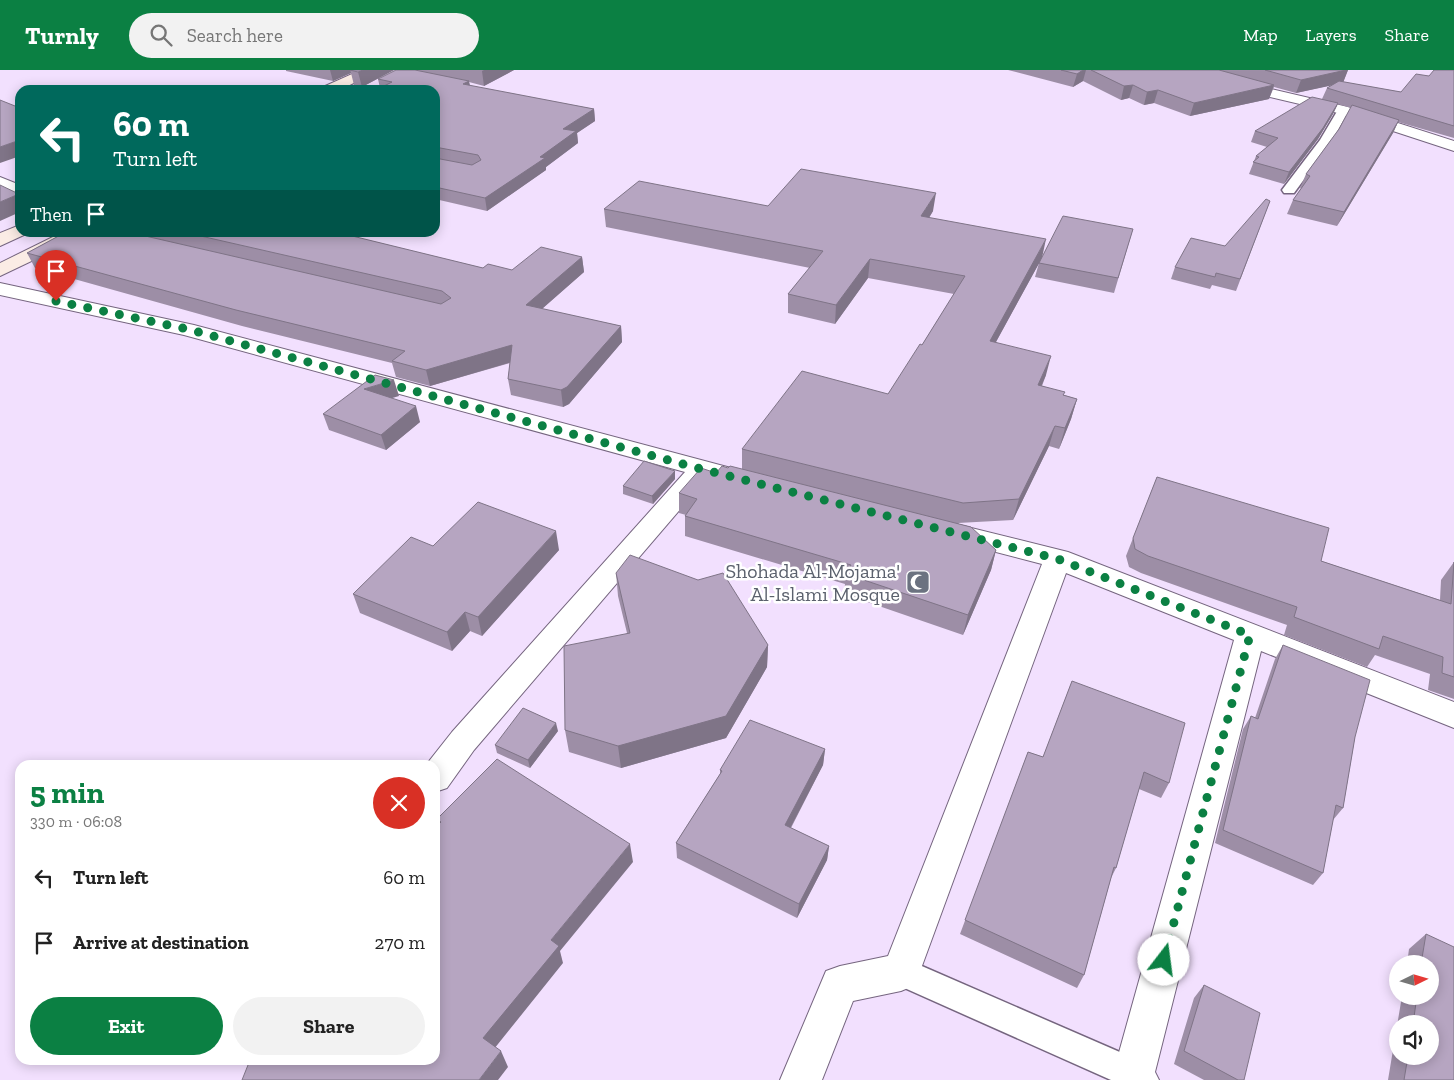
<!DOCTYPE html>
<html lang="en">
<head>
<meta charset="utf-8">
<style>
	body { margin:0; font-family:"Zilla Slab",serif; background:#f2f2f2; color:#222; height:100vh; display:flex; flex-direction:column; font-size:19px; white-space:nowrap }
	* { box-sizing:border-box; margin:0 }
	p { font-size:16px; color:#767676 }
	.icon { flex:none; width:28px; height:28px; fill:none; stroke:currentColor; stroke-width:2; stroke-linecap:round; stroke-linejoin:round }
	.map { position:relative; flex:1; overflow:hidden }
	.sheet { position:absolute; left:15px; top:690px; width:425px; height:305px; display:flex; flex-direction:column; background:#fff; border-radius:15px; box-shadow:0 2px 12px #0003 }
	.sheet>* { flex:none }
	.banner { position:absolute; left:15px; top:15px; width:425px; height:152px; border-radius:15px; box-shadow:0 2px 12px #0003; background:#00695c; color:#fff; overflow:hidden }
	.needle { width:32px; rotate:85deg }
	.tools { position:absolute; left:1389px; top:885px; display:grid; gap:10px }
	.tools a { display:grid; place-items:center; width:50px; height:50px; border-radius:50%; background:#fff; box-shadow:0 2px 12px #0003; font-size:25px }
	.pin { position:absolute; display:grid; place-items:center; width:42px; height:42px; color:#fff; margin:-51px -21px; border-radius:50% 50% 50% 0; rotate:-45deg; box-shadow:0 0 5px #0007 }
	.pin .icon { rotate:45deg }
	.me { position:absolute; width:55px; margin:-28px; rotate:15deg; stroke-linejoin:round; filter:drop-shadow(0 0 4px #0008) }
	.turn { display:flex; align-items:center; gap:18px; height:105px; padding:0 15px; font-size:22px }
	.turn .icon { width:65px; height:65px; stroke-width:2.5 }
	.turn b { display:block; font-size:35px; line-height:42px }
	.then { display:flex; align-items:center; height:48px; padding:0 15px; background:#0003; gap:10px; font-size:19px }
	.round { display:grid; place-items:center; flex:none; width:52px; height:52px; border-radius:26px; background:#f2f2f2 }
	.headline { display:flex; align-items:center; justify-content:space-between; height:85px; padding:0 15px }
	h1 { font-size:30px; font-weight:700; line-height:38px; color:#0b8043 }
	.primary-button { display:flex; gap:10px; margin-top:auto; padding:10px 15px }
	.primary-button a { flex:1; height:58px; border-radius:30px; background:#0b8043; color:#fff; font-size:20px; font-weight:700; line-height:58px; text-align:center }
	.primary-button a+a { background:#f2f2f2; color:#222 }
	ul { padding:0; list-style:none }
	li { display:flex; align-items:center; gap:15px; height:65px; padding:0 15px }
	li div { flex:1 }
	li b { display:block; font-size:19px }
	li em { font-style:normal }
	header { display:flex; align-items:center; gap:30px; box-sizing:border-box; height:70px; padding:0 25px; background:#0b8043; color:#fff }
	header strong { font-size:24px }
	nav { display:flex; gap:28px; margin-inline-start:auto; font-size:18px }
	.search { width:350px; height:45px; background:#f2f2f2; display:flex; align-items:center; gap:12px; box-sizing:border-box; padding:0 18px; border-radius:28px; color:#767676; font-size:19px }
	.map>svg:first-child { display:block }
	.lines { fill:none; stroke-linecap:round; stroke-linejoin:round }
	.lane-casing { stroke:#75657f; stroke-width:3 }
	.street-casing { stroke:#75657f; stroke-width:2 }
	.secondary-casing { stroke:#75657f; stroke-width:2 }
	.lane { fill:#fff; fill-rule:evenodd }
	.street { fill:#fff; fill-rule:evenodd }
	.secondary { fill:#fbece5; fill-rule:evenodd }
	.wall { fill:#9d8ea6; fill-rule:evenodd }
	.shaded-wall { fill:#7f7487 }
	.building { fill:#b6a5c1; stroke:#7f7487 }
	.route { stroke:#0b8043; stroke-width:9; stroke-dasharray:0 16.2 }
	.labels { text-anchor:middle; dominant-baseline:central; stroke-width:5; stroke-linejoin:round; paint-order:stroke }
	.worship-label { font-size:20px; fill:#5b616d; stroke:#fff; text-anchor:end }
</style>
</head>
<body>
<header>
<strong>Turnly</strong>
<div class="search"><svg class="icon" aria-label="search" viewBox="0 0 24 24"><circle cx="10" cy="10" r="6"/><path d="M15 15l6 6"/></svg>Search here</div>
<nav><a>Map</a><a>Layers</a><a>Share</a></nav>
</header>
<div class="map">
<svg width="1454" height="1010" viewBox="0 0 1454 1010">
	<rect width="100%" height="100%" fill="#f2e0fe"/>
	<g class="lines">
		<!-- lane casing -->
		<g class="lane-casing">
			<path id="lane" d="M1343,37L1349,40L1332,71L1294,123H1284L1282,120L1320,70L1339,38Z
				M901,887L1145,993L1150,1004L1147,1010H1111L891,912L886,902L891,892Z"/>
		</g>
		<!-- street casing -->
		<g class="street-casing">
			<path id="street" d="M1185,0H1207L1262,17L1348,37L1454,71V81L1338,43L1253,23L1187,3Z
				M0,107L20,115V127L0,119Z
				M0,213L194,255L761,406L764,412L761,418L752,420L707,408L474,680L447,718L435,722V695H426L452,662L685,402L184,265L0,225Z
				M951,453L1068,482L1454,632V658L1261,581L1155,1002L1159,1010H1116L1113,1004L1234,570L1066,503L915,915L901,921L853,931L822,1010H780L826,901L840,896L888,886L1042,494L942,468L938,462L942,456Z"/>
		</g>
		<!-- secondary casing -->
		<g class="secondary-casing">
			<path id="secondary" d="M361,0H379L340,20H321L323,17Z
				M20,155V162L26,164L0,176V163Z
				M63,162H87L84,166L0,206V193Z"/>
		</g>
		<!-- lane -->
		<use href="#lane" class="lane"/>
		<!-- street -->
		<use href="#street" class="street"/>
		<!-- secondary -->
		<use href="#secondary" class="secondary"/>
	</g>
	<!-- wall -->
	<path class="wall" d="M286,0H394L362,17L354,15L351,3L333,11L286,1Z
		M417,0H514L484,16L469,12L470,16L594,39L595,51L577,63L578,73L546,97V100L487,141L435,129V20L380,18L378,9Z
		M1008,0H1348L1343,12L1401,22L1429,6L1454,0V68L1398,52L1393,63L1337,156L1287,144L1293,130L1301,118H1300L1306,104L1339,59L1351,38L1338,34L1333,44L1318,69L1284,114L1249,104L1256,86L1267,77L1251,72L1255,61L1322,29L1327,18L1332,15L1296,23L1274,17L1269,29L1190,46L1154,33L1144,35L1129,28L1121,30L1083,11L1073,17Z
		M1270,131L1236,221L1212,215L1210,219L1171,209L1175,197L1225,176Z
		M768,136L933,141L929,148L1042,187L1133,159L1114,223L1035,207L1039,193L996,272L1046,305L1042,316L1064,325L1077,329L1071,349L1059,379L1049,376L1013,450L958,453L996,480L991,500L963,565L844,524L845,514L685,466V446L686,445L679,443V423L716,403L728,398L742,399V379L888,324L922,275L954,224L868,208L835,254L788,243V224L810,198L606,157L604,139Z
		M66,162H342L343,164L483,198L512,200L582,187L584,202L542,239L621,256L622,272L569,334L563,337L511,325L508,309L510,293L430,316L396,307L392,293L242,256L35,198L27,183Z
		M399,326L391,328L420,352L386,380L329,360L323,344Z
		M1157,407L1321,491L1440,530L1441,510L1454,492V629L1428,620L1430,604L1375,585L1367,597L1284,565L1287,555L1141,503L1129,497L1126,486Z
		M675,409L653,434L623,424V416Z
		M433,476L559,480L482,566L470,561L452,581L360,543L353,524Z
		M616,503L768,575L767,597L726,668L621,698L569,682L565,660L627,563L618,526Z
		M1283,575L1355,667L1343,738L1333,750L1323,803L1313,815L1215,773L1243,659L1251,646L1255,648L1275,589Z
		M1072,611L1169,713L1161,728L1139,719L1116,798L1111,808L1084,905L1077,918L960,864L1028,682L1043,687Z
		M558,661L530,698L497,683L495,675Z
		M825,679L823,695L791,758L829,776L827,790L797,848L677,788L676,773L720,704V700Z
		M1426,864L1454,1010H1388L1402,926H1430V894H1407L1409,879ZM1398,954H1430V986H1398Z
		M1204,915L1244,1010H1204L1174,994L1194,928Z"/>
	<!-- shaded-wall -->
	<path class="shaded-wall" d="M330,0H356H350L351,3L333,11Z
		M363,0H394L362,17L358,2Z
		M484,0H514L484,16L482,1Z
		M1083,0H1086L1083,11L1073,17L1077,4Z
		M1346,0H1348L1343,13L1296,23L1301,10Z
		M469,11L471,23L463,14Z
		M1133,15L1129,28L1121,30L1124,16Z
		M1274,15L1269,29L1190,46L1194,33Z
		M1158,20L1154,33L1144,35L1147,22Z
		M1338,33L1333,44L1318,69L1284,114L1289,102Z
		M594,39L595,51L577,63L578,73L546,97V100L487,141L485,128L540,87L563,59Z
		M1399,50L1393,63L1337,156L1344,142Z
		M20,70V86L0,93V77Z
		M936,123L933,141L918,165L921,146Z
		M19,124L20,125V142L0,151V132Z
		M1046,169L1042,188L986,290L990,271Z
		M582,187L584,202L528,251L526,235Z
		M870,189L868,208L835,254L836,235Z
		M621,256L622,272L569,334L563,337L561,320Z
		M512,275L515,291L430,316L426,300Z
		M1051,286L1046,305L1033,335L1038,315Z
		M394,310L399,326L369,335L364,319Z
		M1077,329L1071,349L1059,379L1065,358Z
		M416,336L420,352L386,380L381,365Z
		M1055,356L1049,376L1013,450L1019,429Z
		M675,401V409L653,434L652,426Z
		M556,461L559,480L482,566L478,547Z
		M996,480L991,500L963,565L968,545Z
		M465,542L470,561L452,581L447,562Z
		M768,575L767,597L726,668L621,698L618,676Z
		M556,653L558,661L530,698L528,690Z
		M825,679L823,695L784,770L785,755Z
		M630,774L633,792L560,881L563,893L490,984L483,968L551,870Z
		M829,776L827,790L797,848L799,834Z
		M501,981L508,997L498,1010H479Z"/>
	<!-- building -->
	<path class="building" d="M350,0H363L358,2Z
		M396,0H415L469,11L463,14L594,39L563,59L576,61L540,87L545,88L485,128L435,117V88L472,95L481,90L478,85L435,77V20H376L392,12L378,9Z
		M1061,0H1083L1077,4Z
		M1091,0H1219L1274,15L1194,33L1158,20L1147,22L1133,15L1124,16Z
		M1265,0H1346L1301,10Z
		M1434,0H1454V56L1327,18L1339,11L1401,22L1416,4L1429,6Z
		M1312,27L1338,33L1323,58L1289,102L1253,92L1259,87L1256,86L1278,68L1255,61Z
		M0,30L20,38V70L0,77Z
		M1352,35L1399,50L1344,142L1293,130L1310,106L1306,104L1339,59Z
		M801,99L936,123L921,146L1046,169L990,271L1051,286L1038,315L1065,322L1063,325L1077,329L1065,358L1055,356L1019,429L963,433L742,379L802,301L888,324L920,274L922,275L965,206L870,189L836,235L788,224L823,181L604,139L639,111L768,136Z
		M0,115L19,124L0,132Z
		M1266,129L1270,131L1240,209L1216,203L1215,207L1175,197L1191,168L1225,176Z
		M1063,146L1133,159L1118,208L1039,193Z
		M66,162H128L441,234L451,228L442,221L183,162H342L340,163L483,198L488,194L512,200L541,177L582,187L526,235L621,256L567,317L561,320L508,309L512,275L426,300L392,291L405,281L236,240L27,183Z
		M375,305L394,310L364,319L416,336L381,365L323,344Z
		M644,391L675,401L652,426L623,416Z
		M722,396L728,398L730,396L971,457L996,480L968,545L846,504L851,495L685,446L697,429L679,423L701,398L716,403Z
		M1157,407L1329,458L1321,491L1451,534L1454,492V607L1442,603L1443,587L1383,566L1379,579L1294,547L1297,537L1148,486L1135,479L1133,468Z
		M478,432L556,461L478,547L465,542L447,562L353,524L411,467L433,476Z
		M630,485L698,510L723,503L768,575L726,646L618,676L565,660L564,576L630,563L616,503Z
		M1283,575L1370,610L1355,667L1343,738L1336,735L1323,803L1223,760L1251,646L1258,649Z
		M1072,611L1185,653L1169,713L1144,702L1116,798L1114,797L1084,905L965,850L1028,682L1043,687Z
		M523,638L556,653L528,690L495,675Z
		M750,650L825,679L785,755L829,776L799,834L676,773L722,701L720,700Z
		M497,689L630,774L551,870L559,876L483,968L501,981L479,1010H242L250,990H435V758L441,752L437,749Z
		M1426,864L1454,877V1010H1404L1408,986H1430V954H1413L1417,926H1430V894H1421Z
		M1204,915L1260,943L1244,1010H1238L1184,981Z"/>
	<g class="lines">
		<!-- route -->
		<path class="route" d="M56,231L187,259L701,399L1058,489L1250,565L1164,890"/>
	</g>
	<!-- icons -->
	<defs>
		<g id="mosque-square" transform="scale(1.25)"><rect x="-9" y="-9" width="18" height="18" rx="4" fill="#6b7280" stroke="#fff"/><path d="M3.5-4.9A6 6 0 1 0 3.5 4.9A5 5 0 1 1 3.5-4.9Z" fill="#fff"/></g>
	</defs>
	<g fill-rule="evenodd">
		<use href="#mosque-square" x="918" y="512"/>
	</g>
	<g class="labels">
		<!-- worship labels -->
		<g class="worship-label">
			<text x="900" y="501">Shohada Al-Mojama'<tspan x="900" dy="23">Al-Islami Mosque</tspan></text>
		</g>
	</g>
</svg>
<div class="tools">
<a><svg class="needle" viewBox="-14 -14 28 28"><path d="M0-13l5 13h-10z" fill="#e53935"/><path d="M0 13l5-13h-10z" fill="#767676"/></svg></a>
<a><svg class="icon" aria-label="sound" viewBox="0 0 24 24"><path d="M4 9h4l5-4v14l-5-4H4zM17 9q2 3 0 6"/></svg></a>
</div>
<div class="pin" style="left:56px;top:231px;background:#d93025"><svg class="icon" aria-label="arrive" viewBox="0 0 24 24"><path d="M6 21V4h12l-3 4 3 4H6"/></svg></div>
<svg class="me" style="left:1164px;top:890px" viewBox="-20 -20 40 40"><circle r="19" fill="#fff"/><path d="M0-13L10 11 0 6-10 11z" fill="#0b8043"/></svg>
<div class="banner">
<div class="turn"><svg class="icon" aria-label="left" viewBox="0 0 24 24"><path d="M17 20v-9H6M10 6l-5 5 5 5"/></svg><div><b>60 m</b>Turn left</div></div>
<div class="then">Then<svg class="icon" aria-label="arrive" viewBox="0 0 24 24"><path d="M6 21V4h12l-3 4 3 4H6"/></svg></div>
</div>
<section class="sheet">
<div class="headline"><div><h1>5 min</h1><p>330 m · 06:08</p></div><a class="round" style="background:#d93025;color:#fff"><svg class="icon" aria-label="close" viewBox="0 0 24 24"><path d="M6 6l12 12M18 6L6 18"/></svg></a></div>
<ul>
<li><svg class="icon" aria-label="left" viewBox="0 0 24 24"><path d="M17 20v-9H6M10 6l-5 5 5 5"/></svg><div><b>Turn left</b></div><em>60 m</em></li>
<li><svg class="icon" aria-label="arrive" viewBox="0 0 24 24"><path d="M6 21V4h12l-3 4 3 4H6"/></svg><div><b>Arrive at destination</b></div><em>270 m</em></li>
</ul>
<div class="primary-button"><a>Exit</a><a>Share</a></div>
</section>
</div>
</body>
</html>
